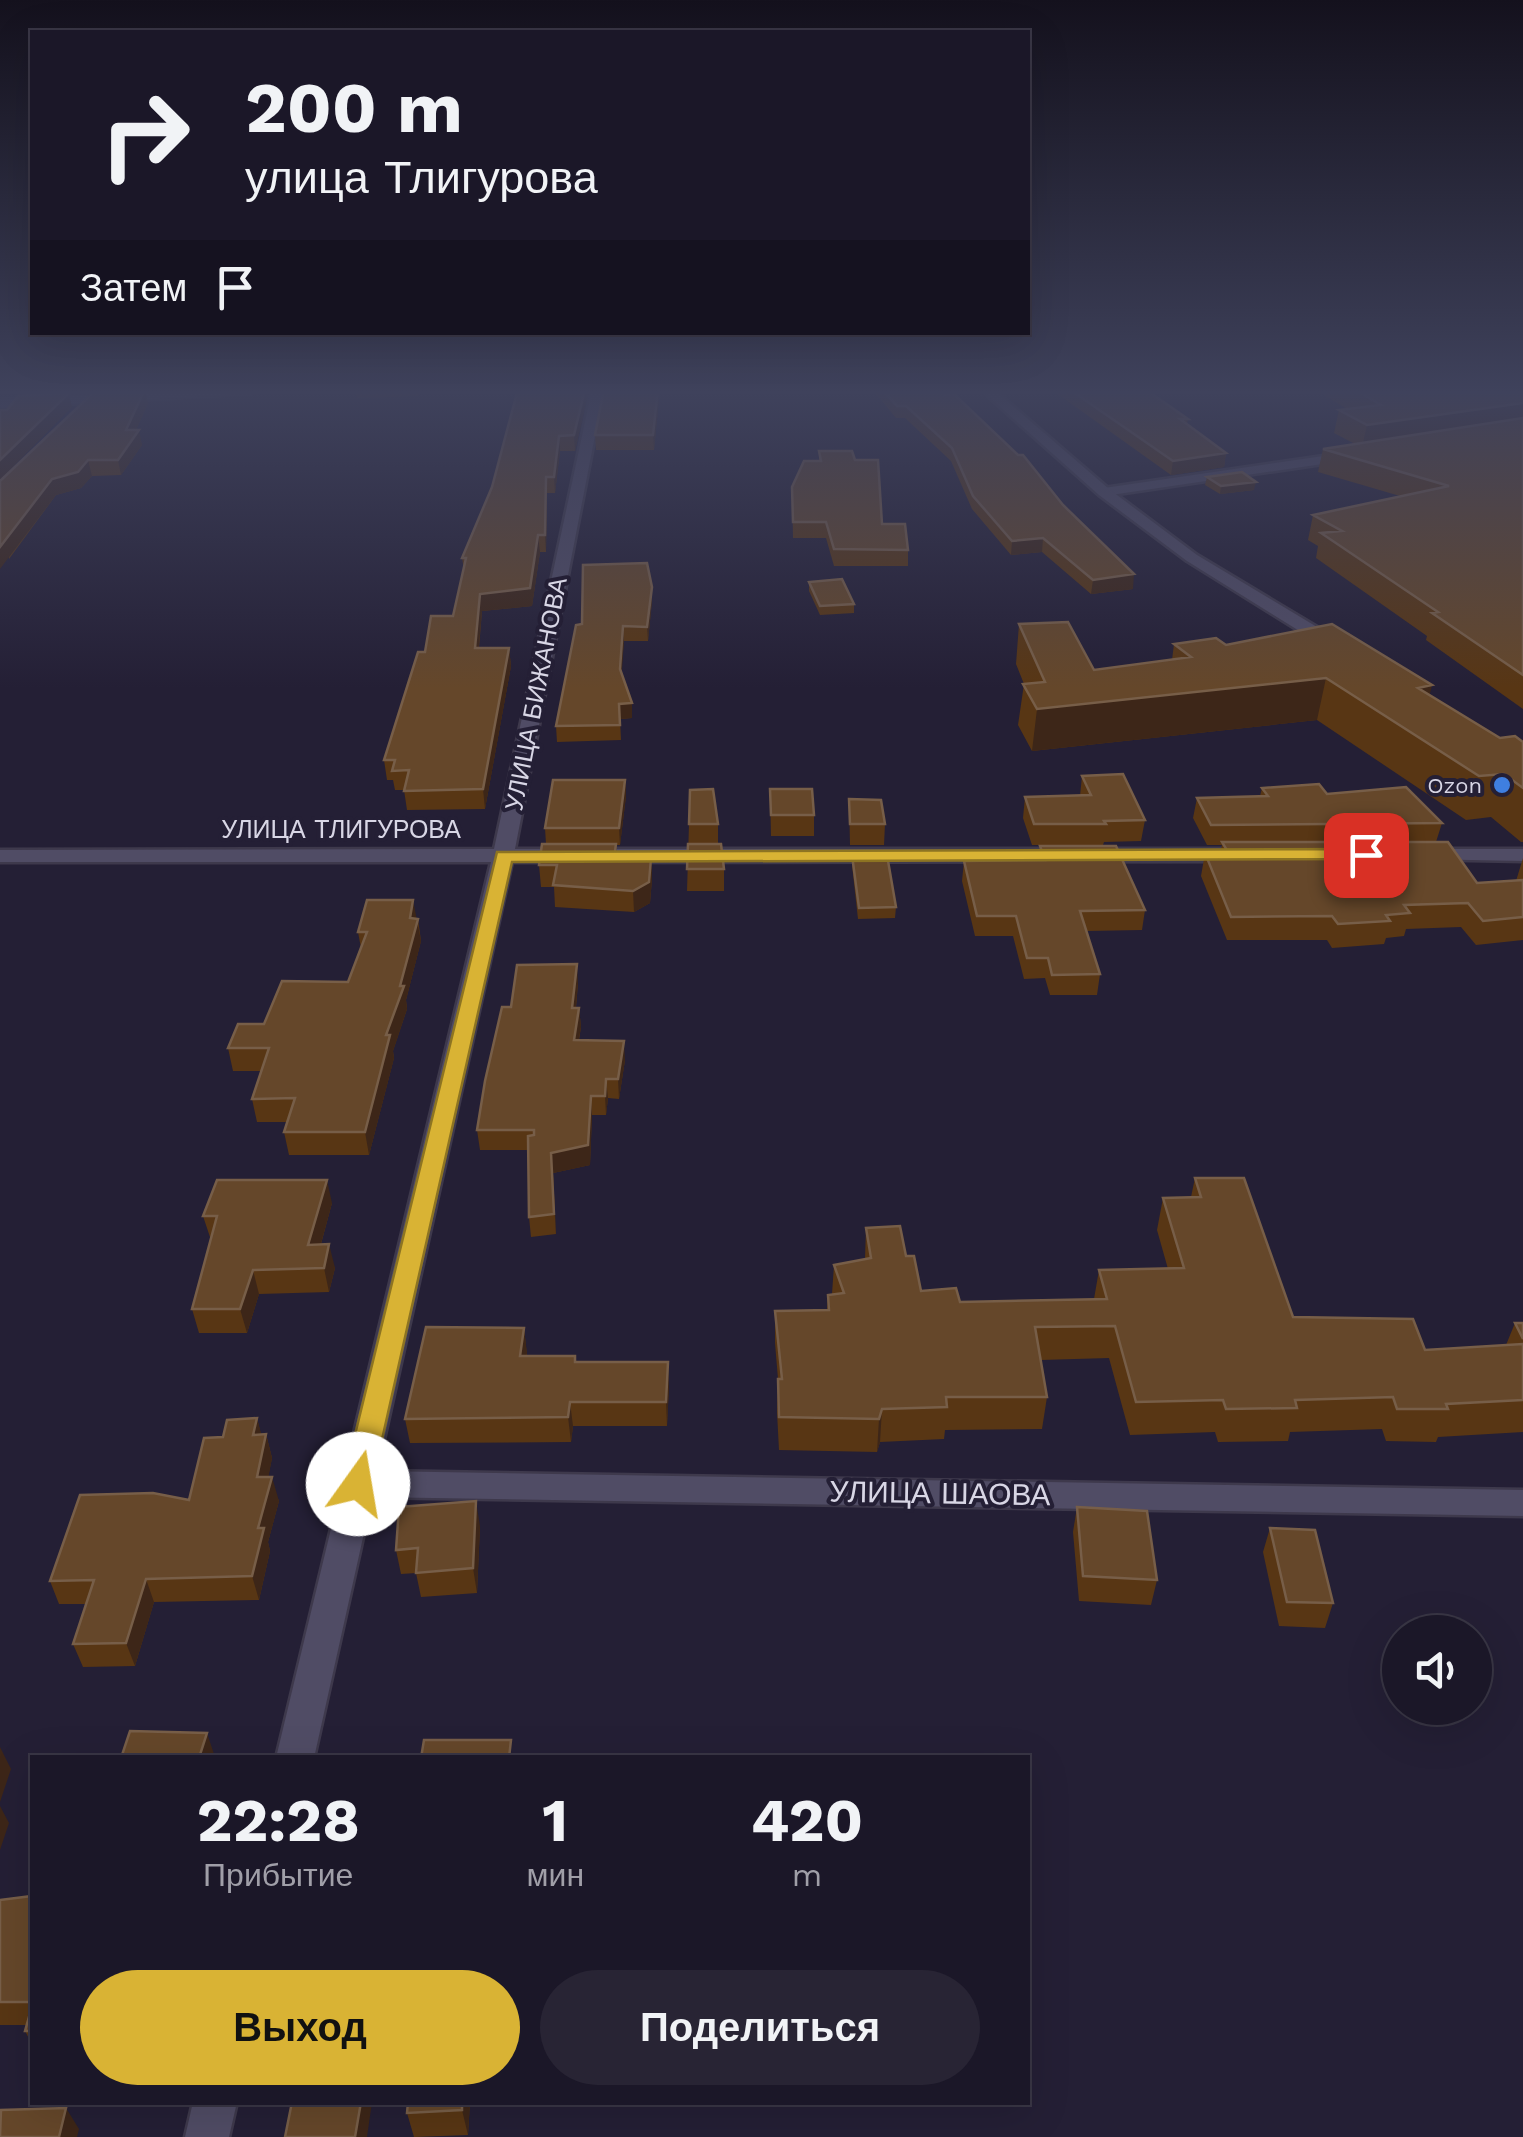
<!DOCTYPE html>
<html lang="ru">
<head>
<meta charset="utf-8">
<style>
	body { margin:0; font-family:"Work Sans",sans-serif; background:#282434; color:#f1f3f6; height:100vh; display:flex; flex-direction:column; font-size:38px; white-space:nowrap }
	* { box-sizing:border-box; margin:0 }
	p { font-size:32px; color:#a09fa8 }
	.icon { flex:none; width:55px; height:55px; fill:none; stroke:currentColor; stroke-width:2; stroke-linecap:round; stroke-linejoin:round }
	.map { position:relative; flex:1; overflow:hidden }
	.sheet { position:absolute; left:30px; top:1755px; width:1000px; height:350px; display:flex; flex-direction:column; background:#1b1728; border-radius:0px; box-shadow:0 10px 40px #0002,0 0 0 2px #393645 }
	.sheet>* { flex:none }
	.hud { position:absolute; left:30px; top:30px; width:1000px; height:305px; border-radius:0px; box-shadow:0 10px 40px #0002,0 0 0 2px #393645; background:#1b1728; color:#f1f3f6; overflow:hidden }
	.buttons { position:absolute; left:1382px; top:1615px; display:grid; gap:20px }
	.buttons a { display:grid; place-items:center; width:110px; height:110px; border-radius:50%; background:#1b1728; box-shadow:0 10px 40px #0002,0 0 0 2px #393645; font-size:50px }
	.pin { position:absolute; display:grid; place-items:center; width:85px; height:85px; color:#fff; margin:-42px; border-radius:20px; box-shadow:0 5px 15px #0006 }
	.me { position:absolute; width:110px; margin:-55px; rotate:13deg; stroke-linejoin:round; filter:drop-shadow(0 0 8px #0008) }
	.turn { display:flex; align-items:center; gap:35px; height:210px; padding:0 50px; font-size:45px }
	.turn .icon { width:130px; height:130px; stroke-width:2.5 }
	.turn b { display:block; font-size:70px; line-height:85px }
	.then { display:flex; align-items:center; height:95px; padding:0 50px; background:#0003; gap:20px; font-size:38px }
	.eta { display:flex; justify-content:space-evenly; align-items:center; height:170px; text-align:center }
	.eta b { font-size:60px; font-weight:700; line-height:70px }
	.action { display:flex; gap:20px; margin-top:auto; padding:20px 50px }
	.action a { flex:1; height:115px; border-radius:60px; background:#d9b334; color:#111; font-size:40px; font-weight:700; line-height:115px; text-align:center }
	.action a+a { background:#282434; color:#f1f3f6 }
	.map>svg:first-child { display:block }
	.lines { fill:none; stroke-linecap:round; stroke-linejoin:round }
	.minor-casing { stroke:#3e394c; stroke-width:5 }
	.tertiary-casing { stroke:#3e394c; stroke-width:5 }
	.minor { fill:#504c65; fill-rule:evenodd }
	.tertiary { fill:#504c65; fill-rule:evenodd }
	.wall { fill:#583614 }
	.shaded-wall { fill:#3d2618 }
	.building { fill:#65472a; stroke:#775e48; stroke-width:2.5 }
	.route { fill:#d9b334; stroke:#8d7422; stroke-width:2.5 }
	.shop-dot { fill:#3f7fe0; stroke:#241f35; stroke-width:4 }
	.labels { text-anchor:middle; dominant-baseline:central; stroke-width:8; stroke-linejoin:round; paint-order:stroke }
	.far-poi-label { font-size:22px; fill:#d8d6e5; stroke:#241f35; text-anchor:end }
	.street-label { font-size:25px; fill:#d8d6e5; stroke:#241f35 }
	.near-street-label { font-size:30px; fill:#d8d6e5; stroke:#241f35 }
</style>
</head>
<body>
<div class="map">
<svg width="1523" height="2137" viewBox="0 0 1523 2137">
	<rect width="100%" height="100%" fill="#241f35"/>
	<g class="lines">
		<!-- minor casing -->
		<g class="minor-casing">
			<path id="minor" d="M190,389H258L252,393L0,408V400Z
				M592,389H604L515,849H1235L1246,855L1235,861L512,862L377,1471L1523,1490V1516L372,1497L314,1758H276L491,862H0V850L494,849Z
				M1351,452L1358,456L1356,459L1104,496L1097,492L1104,488Z
				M1425,849H1523V861L1418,859V851Z
				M193,2102H237L229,2137H185Z"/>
		</g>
		<!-- tertiary casing -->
		<g class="tertiary-casing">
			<path id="tertiary" d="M980,389H993L1109,489L1197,555L1342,642V650H1330L1187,561L1099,495Z"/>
		</g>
		<!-- minor -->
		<use href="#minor" class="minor"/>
		<!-- tertiary -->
		<use href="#tertiary" class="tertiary"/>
	</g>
	<!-- wall -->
	<path class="wall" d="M145,389L148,403L136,430L142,445L121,475L92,476L81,488L56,495L9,559L0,481Z
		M352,389H418L419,396L358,398Z
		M589,389L575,451H560L555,493H547L546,552H540L532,606L482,611L479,648H509L511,666L485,809L407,810L404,790H395L393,780H387L384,760L425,652L453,616L464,570L462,558Z
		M604,389H660L654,450H596L595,435Z
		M872,389H939L1063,505L1133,589L1091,594L1042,552L1011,555L972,509L951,461L905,418H896Z
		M1059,389H1144L1188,419L1187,424L1226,453L1224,467L1171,475L1059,395Z
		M1314,389H1523V709L1426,640L1427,636L1316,558L1318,546L1308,540L1313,515L1400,496L1318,472L1323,449L1355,444L1334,433L1339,410L1347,409Z
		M819,451L855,460L882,524L908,550V566H834L826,538H793L792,487L819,461Z
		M1207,477L1254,490L1220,494L1205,485Z
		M809,582L854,604V613L820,615L809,591Z
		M652,587V601L648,641H624L621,673L632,718L620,719L621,740L557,742L556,726L582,624Z
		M1019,624L1094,670L1172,660L1174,644L1226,645L1430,695L1500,738L1523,742V842H1521L1491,817L1466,820L1317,720L1032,751L1018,725L1024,684L1016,664Z
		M1082,776L1145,820L1141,841L1104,842L1103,845H1032L1023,818L1025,797L1080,796Z
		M625,780L626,796L620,845H616L617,858H651L652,879L650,903L634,912L555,907L554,887H541L539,865L546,844L545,828Z
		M1262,788L1327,794L1442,823L1436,842L1477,883L1516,881L1523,858V940L1476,945L1461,927L1406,929L1404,936L1386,938L1384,944L1332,948L1327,940H1227L1201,876L1205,853H1220L1222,845H1207L1193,818L1197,798L1260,796Z
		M770,789L814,815V836H771Z
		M849,799L885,824L884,845H850Z
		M689,824H718V844L724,869V891H687Z
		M1040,846L1145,910L1142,930L1086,931L1100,974L1097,995H1050L1045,978L1024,979L1013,936H975L962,881L964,861L1039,860Z
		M852,855L896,907L895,918L858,919L852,865Z
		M416,919H418L421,941L406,1000L407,1009L393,1051L394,1058L369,1155H289L284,1132L287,1122H257L252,1099L261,1071H233L228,1048L348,982L361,948L358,932Z
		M578,983L576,1008H579L581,1027L579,1040L625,1060L619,1099L608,1098L606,1115H592L590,1165L553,1173L556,1234L531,1237L529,1217L528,1150H480L477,1130Z
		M1195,1178L1293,1317L1425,1350L1506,1345L1515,1323H1523V1432L1438,1437L1436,1442L1386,1441L1382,1429L1290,1432L1288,1441L1218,1442L1215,1432L1130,1435L1109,1358L1041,1360L1047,1397L1042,1429L945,1430L944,1439L880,1442L877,1452L779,1450L777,1412L778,1379L775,1343V1311L827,1310L828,1295L832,1294L834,1265L865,1259L866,1228L906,1256L921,1291L960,1302L1094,1299L1099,1270L1168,1269L1157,1230L1163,1198L1191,1197Z
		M332,1203L321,1244L335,1268L329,1292L259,1294L247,1333H199L192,1309L211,1240L203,1216Z
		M524,1328L527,1356L576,1362L669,1386L667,1426H573L571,1442L410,1443L405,1419Z
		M257,1418L261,1435L266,1434L272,1458L268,1477L279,1501L268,1542L270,1551L259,1600L154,1602L135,1666L83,1667L73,1644L86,1604H59L50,1581L189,1500Z
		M1077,1507L1157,1580L1151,1605L1079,1601L1073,1532Z
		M480,1526L477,1593L421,1597L416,1573L401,1574L396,1550Z
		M1270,1528L1333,1603L1325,1628L1279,1626L1263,1552Z
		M32,1896V2044L25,2031L27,2025H0V1900Z
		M408,2102H470L468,2135L414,2137L407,2113Z"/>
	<!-- shaded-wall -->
	<path class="shaded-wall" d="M39,389H108L40,394Z
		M145,389L148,403L132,439L139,430L142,445L121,475L118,460L126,430Z
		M585,389H589L575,451L574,435Z
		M658,389H660L654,450L653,435Z
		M69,393L72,407L0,480V460Z
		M1523,403L1522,424L1362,447L1367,425Z
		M559,436L560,451L555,493L554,477Z
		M1226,453L1224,467L1171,475L1173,461Z
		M88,460L92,476L81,488L56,495L0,569V547L52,479Z
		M546,477L547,493L546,552L545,535Z
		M1256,482L1254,490L1220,494L1221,486Z
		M538,535L540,552L532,606L482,611L477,666L475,648L480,594Z
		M1043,538L1042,552L1011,555L1012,541Z
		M1134,574L1133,589L1091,594L1093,580Z
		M652,587V601L648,641L647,627Z
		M623,626L624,641L621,684L620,669Z
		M509,648L511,666L485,809L483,789Z
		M1326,678L1317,720L1032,751L1037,709Z
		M1432,685L1422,727L1418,688Z
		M632,703V718L620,719L619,704Z
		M625,780L626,796L620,845L619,828Z
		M651,858L652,879L650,903L634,912L633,891Z
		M413,900L421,941L406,1000L407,1009L393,1051L394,1058L369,1155L365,1132L386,1035L400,986Z
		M577,964L578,983L574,1027L572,1008Z
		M579,1008L581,1027L575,1059L574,1040Z
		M624,1041L625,1060L619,1099L618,1079Z
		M606,1079L608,1098L606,1115L605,1096Z
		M591,1096L592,1115L590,1165L553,1173L556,1234L551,1153Z
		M327,1180L332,1203L314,1269L308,1245Z
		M329,1244L335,1268L329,1292L324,1268Z
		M253,1270L259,1294L247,1333L240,1309Z
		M524,1328L527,1353L523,1380L520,1356Z
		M668,1362L669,1386L667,1426L666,1402Z
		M570,1402L573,1426L571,1442L568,1417Z
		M882,1409L880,1442L877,1452L879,1419Z
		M257,1418L263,1441L253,1435Z
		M266,1434L272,1458L264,1501L257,1477Z
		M272,1477L279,1501L268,1542L270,1551L259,1600L252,1576L258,1528Z
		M476,1501L480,1526L477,1593L473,1568Z
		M146,1579L154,1602L135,1666L126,1643Z
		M207,1733L215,1757V1758H199Z
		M0,1747L11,1769L0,1802Z
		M0,1806L9,1823L0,1850Z
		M361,2102H372L367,2137H355Z
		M462,2102H470L468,2135L462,2110Z
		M66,2108L79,2129L77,2137H59Z"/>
	<!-- building -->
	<path class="building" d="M145,389L126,430H139L118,460H88L78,472L52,479L0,547V481L95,391Z
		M518,389H585L574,435L559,436L554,477H546L545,535H538L530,588L480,594L475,648H509L483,789L404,791L409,770L392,771L395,760H384L418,652H425L431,616H453L466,558H462L492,487Z
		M604,389H658L653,435H595Z
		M882,389H939L944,395L954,394L1018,455H1023L1063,505L1134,574L1093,580L1043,538L1012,541L973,496L952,448L906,406H897Z
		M1069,389H1145L1188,419H1180L1226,453L1173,461Z
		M1354,389H1523V403L1367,425L1339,410L1381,405Z
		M69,393L0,460V410H7L18,396Z
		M1523,418V675L1432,613L1438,612L1321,533L1342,531L1313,515L1449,486L1323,449Z
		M819,451H852L855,460H878L882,524H905L908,550L834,549L826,522H793L792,487L804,461H821Z
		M1242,472L1256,482L1221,486L1207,477Z
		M647,563L652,587L647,627L623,626L620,669L632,703L619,704L620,725L556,726L576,625L582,624L583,565Z
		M842,579L854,604L820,606L809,582Z
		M1068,622L1094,670L1191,657L1174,644L1216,638L1226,645L1332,624L1432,685L1418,688L1500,738L1515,736L1523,742V788L1504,774L1479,776L1326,678L1037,709L1023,684L1045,682L1019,624Z
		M1123,774L1145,820L1104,821L1106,824H1034L1025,797L1091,795L1082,776Z
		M553,780H625L619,828H545Z
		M1319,784L1327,794L1406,787L1442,823L1211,825L1197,798L1268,796L1262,788Z
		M713,789L718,824H689L690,790Z
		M770,789H812L814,815H771Z
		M849,799L881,800L885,824H850Z
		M1222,842H1448L1477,883L1523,880V917L1483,921L1468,903L1404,905L1410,913L1386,915L1390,921L1338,924L1332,916L1231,917L1205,853L1228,852Z
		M542,844H616L614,858H651L649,882L633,891L553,885L557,865H539Z
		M688,844H721L724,869H687Z
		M1040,846H1116L1145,910L1080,911L1100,974L1052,975L1048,958H1027L1016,916H977L964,861L1045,860Z
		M852,855H887L896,907L859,908Z
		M367,900H413L410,918L418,919L400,986H404L386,1035H390L365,1132H284L295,1098L252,1099L269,1048H228L238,1024H264L282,981L348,982L367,932H358Z
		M577,964L572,1008H579L574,1040L624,1041L618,1079H606L605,1096H591L588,1145L551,1153L554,1214L529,1217L528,1136L534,1135V1130H477L485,1081L502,1007H511L517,965Z
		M1195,1178H1244L1293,1317L1413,1319L1425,1350L1523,1344V1400L1446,1404L1448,1409H1397L1393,1397L1295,1400L1297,1408L1226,1409L1223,1400L1136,1402L1115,1326L1035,1327L1047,1397H946L947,1407L882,1409L879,1419L779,1417L778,1379H782L775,1311L829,1310L828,1295L844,1293L834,1265L871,1258L866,1228L900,1226L906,1256H914L921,1291L956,1288L960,1302L1107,1299L1099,1270L1184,1268L1163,1198L1201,1197Z
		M217,1180H327L308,1245L329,1244L324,1268L253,1270L240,1309H192L217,1216H203Z
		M1515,1323H1523V1339Z
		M426,1327L524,1328L520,1356H575V1362H668L666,1402H570L568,1417L405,1419Z
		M257,1418L253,1435L266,1434L257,1477H272L258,1528H264L252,1576L146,1579L126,1643L73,1644L94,1580L50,1581L80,1495L153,1493L189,1500L204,1438L223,1437L227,1420Z
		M476,1501L473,1568L416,1573L418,1548L396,1550L399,1507Z
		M1077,1507L1147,1511L1157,1580L1083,1576Z
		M1270,1528L1315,1530L1333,1603L1287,1602Z
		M130,1731L207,1733L199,1758H121Z
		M424,1740H511L509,1758H421Z
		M32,1896V2002H0V1900Z
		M32,2006V2031H25Z
		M292,2102H361L355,2137H285Z
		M408,2102H462V2110L407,2113Z
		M66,2108L59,2137H0L1,2110Z"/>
	<!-- sky -->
	<linearGradient id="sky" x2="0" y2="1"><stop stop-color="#14111d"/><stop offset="0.57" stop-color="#3f425c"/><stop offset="1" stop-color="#3f425c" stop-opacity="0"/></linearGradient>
	<rect width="1523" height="688" fill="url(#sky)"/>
	<!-- route -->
	<path class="route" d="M1366,849L1373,851V859L512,862L372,1484L368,1492L358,1496L347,1492L343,1484L497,852Z"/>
	<!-- markers -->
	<circle class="shop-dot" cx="1502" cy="785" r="10"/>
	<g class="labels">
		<!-- far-poi labels -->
		<g class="far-poi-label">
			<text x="1482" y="785">Ozon</text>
		</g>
		<!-- street labels -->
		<g class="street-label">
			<text transform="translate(536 694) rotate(-79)">УЛИЦА БИЖАНОВА</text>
			<text x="341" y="829">УЛИЦА ТЛИГУРОВА</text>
		</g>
		<!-- near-street labels -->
		<g class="near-street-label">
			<text transform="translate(940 1493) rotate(1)">УЛИЦА ШАОВА</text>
		</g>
	</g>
</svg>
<div class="buttons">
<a><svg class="icon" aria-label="sound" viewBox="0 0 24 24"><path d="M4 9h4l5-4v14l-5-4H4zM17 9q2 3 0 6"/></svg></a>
</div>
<div class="pin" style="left:1366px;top:855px;background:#d93025"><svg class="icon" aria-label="arrive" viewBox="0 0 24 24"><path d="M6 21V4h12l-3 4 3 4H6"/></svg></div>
<svg class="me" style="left:358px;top:1484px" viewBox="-20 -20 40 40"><circle r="19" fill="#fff"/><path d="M0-13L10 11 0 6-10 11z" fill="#d9b334"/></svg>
<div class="hud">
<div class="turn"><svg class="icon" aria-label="right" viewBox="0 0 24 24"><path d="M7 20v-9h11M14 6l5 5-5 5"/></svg><div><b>200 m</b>улица Тлигурова</div></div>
<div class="then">Затем<svg class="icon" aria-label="arrive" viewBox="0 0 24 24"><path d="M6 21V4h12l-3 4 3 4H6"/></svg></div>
</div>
<section class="sheet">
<div class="eta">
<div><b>22:28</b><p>Прибытие</p></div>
<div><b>1</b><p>мин</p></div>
<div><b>420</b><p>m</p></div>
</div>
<div class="action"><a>Выход</a><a>Поделиться</a></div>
</section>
</div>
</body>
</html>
